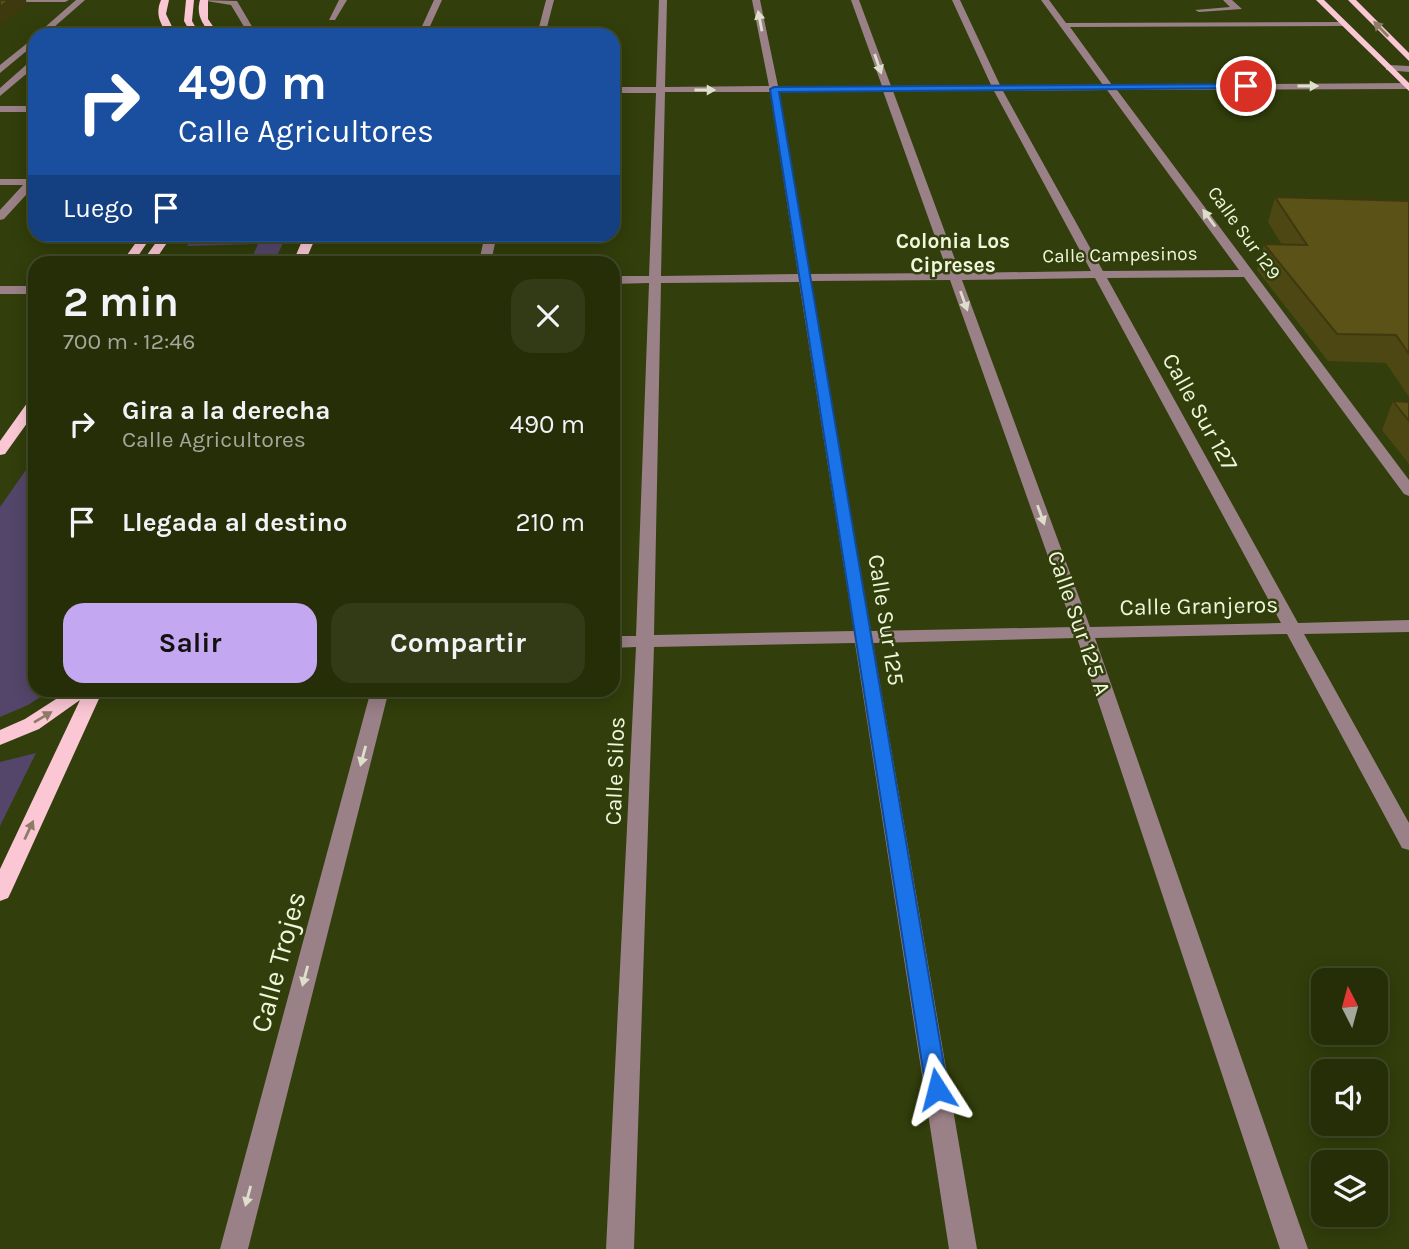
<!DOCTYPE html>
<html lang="es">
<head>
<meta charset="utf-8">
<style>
	body { margin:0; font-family:Karla,sans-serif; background:#323a16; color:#f1f3f6; height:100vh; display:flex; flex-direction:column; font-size:26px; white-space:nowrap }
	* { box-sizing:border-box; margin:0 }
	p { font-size:23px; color:#a4a89c }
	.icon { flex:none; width:38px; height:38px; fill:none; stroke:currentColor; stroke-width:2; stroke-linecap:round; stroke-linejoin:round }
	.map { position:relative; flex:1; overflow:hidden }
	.drawer { position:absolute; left:28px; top:256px; width:592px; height:441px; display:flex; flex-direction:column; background:#262e08; border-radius:21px; box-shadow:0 4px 18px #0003,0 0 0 2px #424a29 }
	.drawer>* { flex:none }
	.banner { position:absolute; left:28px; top:28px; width:592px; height:214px; border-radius:21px; box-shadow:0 4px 18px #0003,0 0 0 2px #424a29; background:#1a4fa0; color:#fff; overflow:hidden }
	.needle { width:46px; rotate:354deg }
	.fabs { position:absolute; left:1311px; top:968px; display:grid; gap:14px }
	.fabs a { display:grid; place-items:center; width:77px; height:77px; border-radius:14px; background:#262e08; box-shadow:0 4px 18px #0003,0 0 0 2px #424a29; font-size:35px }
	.pin { position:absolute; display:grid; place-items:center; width:60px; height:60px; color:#fff; margin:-30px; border:4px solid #fff; border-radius:50%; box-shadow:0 2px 7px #0007 }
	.me { position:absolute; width:77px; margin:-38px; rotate:351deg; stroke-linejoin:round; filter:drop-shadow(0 0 5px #0008) }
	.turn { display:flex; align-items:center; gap:24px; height:147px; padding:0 35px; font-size:32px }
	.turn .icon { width:91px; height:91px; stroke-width:2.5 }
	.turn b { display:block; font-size:49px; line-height:60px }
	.then { display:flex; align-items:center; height:66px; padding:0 35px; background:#0003; gap:14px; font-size:26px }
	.round { display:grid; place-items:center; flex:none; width:74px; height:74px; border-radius:21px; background:#323a16 }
	.head { display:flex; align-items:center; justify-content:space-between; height:119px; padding:0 35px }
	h1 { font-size:42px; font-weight:700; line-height:52px }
	.button { display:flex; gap:14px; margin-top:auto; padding:14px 35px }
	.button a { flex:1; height:80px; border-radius:21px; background:#c4a7f1; color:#111; font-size:28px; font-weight:700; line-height:80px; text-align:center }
	.button a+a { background:#323a16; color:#f1f3f6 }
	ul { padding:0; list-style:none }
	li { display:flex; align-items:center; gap:21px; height:98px; padding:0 35px }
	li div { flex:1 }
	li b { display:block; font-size:26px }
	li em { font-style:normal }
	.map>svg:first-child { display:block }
	.green { fill:#54466a }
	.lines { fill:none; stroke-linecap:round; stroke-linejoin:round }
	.minor { fill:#9a8087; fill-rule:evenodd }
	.major { fill:#fcc7d5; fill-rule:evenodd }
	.wall { fill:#4d4714 }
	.shaded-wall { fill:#3f3910 }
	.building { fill:#5a5217; stroke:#3f3910; stroke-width:2 }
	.oneway { fill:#dedfcb }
	.oneway2 { fill:#8d7c66 }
	.route { fill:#1a73e8; stroke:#114b97; stroke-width:2 }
	.labels { text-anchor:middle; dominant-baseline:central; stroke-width:5; stroke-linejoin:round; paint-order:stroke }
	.far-street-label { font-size:19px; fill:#eff7dc; stroke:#323e0b }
	.far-neighbourhood-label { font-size:21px; font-weight:bold; fill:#eff7dc; stroke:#323e0b }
	.street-label { font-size:23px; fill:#eff7dc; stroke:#323e0b }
	.near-street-label { font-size:28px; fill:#eff7dc; stroke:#323e0b }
</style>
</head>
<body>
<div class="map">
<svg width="1409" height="1249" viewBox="0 0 1409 1249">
	<rect width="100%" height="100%" fill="#323e0b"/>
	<!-- green -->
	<path class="green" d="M194,235V234L287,235L274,262H250L258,244L187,246Z
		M35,457V690H51L28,705L0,717V507Z
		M36,753L0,826V762Z"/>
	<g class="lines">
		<!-- minor -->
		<path class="minor" d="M0,0H69L65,2H0Z
			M76,0H85L45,35H36Z
			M200,0L237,1L257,35H249L231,5Z
			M339,0H347L335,20H329Z
			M434,0H442L426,35H418Z
			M546,0H554L545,35H537Z
			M659,0H667L665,87L769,86L752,0H760L778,86H882L851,0H859L891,86L991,85L952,0H960L1000,85H1103L1041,0H1049L1066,23L1342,22L1346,24L1342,26L1070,27L1112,85L1409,83V89L1117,90L1409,480V496L1404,494L1244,277L1107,278L1298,623L1409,620V632L1304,634L1409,823V850L1402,848L1287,634L1095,638L1308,1249H1280L1077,638L873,643L977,1249H949L855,643L654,647L634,1249H606L636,647L612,648V636H636L649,283L612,284V276H649L656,93H612V87H656ZM1107,90L1239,270L1103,271L1003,91ZM883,91L948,273L810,274L779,92ZM893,91H994L1091,271L960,273ZM665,92H770L798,274L661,276ZM1095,278L1281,623L1090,627L962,280ZM950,280L1073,627L871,631L811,281ZM799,282L854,631L654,635L661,283Z
			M1223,0H1232L1242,9L1199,12L1195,10L1230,7Z
			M35,37V44L0,73V65Z
			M35,64V70H31L0,96V88L26,65Z
			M1389,65L1409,66V72L1386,70V66Z
			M0,106H35V112H0Z
			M0,179H35V185L4,219L0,220V210L23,185H0Z
			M485,234H497L491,262H479Z
			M0,286H35V294H0Z
			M371,690H389L248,1249H220Z"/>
		<!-- major -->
		<path class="major" d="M161,0H169L166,14L176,35H168C160,23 155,14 161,0Z
			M186,0H194L192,21L200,35H192L184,21Z
			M200,0H208V19L219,35H211C202,23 196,15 200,0Z
			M1316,0H1324L1409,83V91Z
			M1348,0H1356L1409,53V61Z
			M142,234H153L134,262H122Z
			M162,234H173L154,262H142Z
			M305,234H317L305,262H293Z
			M35,398V412L5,454L0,455V441L30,399Z
			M70,690H103L11,892L8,898L0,901V869L80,700L39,729L0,745V730L25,719Z"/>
	</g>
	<!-- wall -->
	<path class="wall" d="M1275,197L1409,201V397L1386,363L1328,361L1257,270L1264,244L1282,245L1268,222Z
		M1393,401L1409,402V464L1382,430Z"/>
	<!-- shaded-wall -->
	<path class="shaded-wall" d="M9,0H26L27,5L0,26V7Z"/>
	<!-- building -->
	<path class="building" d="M0,0H9L0,7Z
		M1275,197L1409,201V354L1396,335L1337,334L1264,244L1307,245Z
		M1393,401L1409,402V421Z"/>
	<!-- one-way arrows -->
	<defs><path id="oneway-solid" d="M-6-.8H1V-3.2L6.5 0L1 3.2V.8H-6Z" transform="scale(1.75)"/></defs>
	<g class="oneway">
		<use href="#oneway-solid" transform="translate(760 21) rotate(-101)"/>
		<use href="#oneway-solid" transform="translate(878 64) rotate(71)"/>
		<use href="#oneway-solid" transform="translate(1308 86)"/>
		<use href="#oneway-solid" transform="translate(705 90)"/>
		<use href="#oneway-solid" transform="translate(1209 218) rotate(-126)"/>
		<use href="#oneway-solid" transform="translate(964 301) rotate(70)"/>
		<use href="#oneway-solid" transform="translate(1041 515) rotate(70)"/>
		<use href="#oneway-solid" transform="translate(363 756) rotate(105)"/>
		<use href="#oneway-solid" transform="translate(305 976) rotate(105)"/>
		<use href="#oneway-solid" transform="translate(248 1196) rotate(105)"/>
	</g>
	<g class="oneway2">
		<use href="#oneway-solid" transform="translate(1381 29) rotate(-134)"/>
		<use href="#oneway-solid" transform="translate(43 717) rotate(-31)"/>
		<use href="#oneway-solid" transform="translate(29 830) rotate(-65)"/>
	</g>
	<!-- route -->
	<path class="route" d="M1246,84L1249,88L779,92L948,1089L945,1096L937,1099L929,1096L926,1089L770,89L774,87Z"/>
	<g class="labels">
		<!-- far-street labels -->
		<g class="far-street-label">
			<text transform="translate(1244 233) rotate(54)">Calle Sur 129</text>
			<text transform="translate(1120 255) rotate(-1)">Calle Campesinos</text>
		</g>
		<!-- far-neighbourhood labels -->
		<g class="far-neighbourhood-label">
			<text x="953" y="241">Colonia Los<tspan x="953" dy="24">Cipreses</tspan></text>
		</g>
		<!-- street labels -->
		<g class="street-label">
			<text transform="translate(1200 412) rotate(61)">Calle Sur 127</text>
			<text transform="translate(1199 606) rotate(-1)">Calle Granjeros</text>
			<text transform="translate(886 620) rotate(81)">Calle Sur 125</text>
			<text transform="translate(1079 623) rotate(71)">Calle Sur 125 A</text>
			<text transform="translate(615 771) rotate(-88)">Calle Silos</text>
		</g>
		<!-- near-street labels -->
		<g class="near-street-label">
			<text transform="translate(278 962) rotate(-75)">Calle Trojes</text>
		</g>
	</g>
</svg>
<div class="fabs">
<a><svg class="needle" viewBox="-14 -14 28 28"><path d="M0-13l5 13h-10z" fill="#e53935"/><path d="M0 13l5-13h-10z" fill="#a4a89c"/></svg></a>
<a><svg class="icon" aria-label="sound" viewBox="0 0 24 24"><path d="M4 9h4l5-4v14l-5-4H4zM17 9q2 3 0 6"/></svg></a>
<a><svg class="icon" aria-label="layers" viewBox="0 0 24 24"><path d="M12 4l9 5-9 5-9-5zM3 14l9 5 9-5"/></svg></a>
</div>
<div class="pin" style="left:1246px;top:86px;background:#d93025"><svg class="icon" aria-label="arrive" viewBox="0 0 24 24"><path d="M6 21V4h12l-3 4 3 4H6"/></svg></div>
<svg class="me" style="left:937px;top:1089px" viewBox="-20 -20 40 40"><path d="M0-17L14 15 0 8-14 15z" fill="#1a73e8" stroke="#fff" stroke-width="4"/></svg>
<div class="banner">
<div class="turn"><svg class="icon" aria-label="right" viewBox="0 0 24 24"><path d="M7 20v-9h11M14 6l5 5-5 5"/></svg><div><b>490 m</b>Calle Agricultores</div></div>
<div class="then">Luego<svg class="icon" aria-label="arrive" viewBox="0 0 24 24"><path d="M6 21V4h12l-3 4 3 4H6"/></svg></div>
</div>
<section class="drawer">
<div class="head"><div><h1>2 min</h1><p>700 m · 12:46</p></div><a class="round"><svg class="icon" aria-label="close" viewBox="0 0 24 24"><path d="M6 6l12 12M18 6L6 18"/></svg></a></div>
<ul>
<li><svg class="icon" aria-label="right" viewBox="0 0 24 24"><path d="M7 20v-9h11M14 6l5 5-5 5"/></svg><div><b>Gira a la derecha</b><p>Calle Agricultores</p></div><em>490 m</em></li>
<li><svg class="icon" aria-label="arrive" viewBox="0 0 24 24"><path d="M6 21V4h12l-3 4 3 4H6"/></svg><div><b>Llegada al destino</b></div><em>210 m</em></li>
</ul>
<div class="button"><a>Salir</a><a>Compartir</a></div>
</section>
</div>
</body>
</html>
